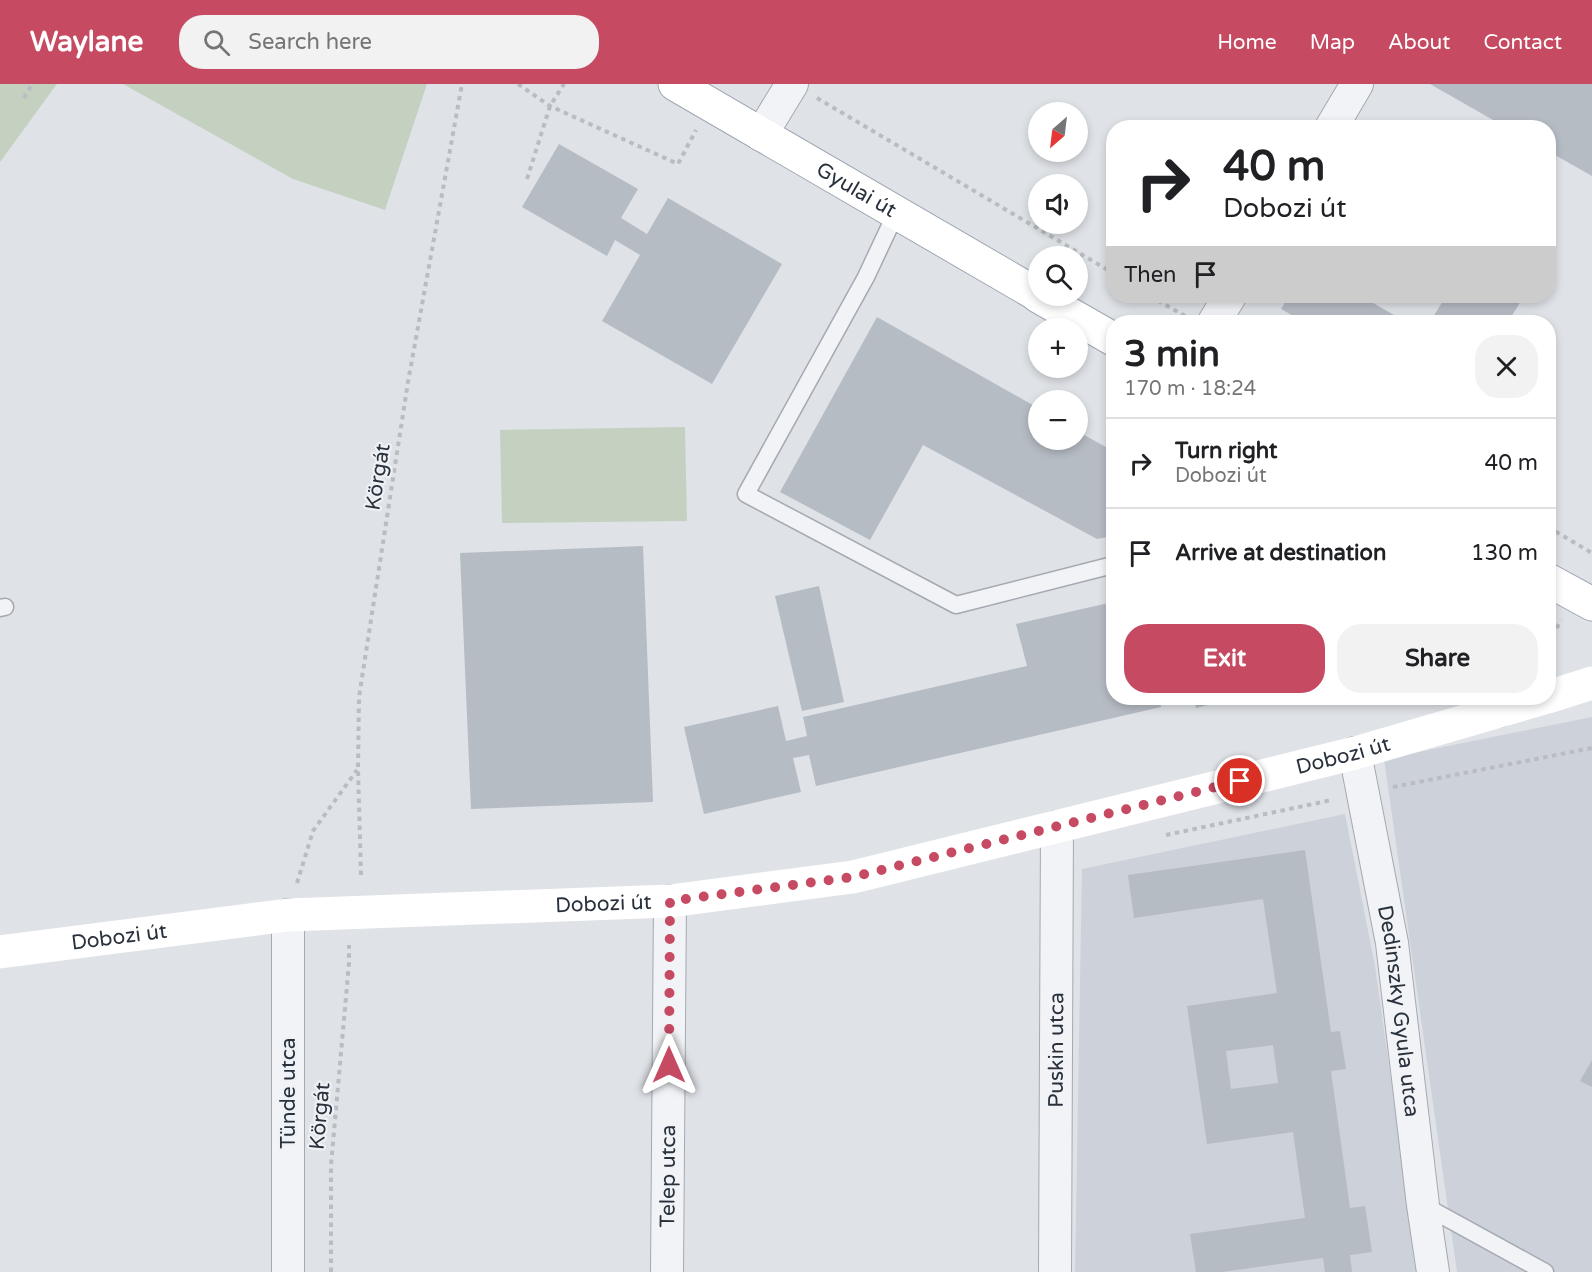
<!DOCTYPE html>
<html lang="en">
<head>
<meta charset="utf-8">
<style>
	body { margin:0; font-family:"Varela Round",sans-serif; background:#f2f2f2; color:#202124; height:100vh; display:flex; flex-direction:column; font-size:22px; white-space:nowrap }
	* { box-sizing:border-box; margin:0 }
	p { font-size:20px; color:#757577 }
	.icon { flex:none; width:33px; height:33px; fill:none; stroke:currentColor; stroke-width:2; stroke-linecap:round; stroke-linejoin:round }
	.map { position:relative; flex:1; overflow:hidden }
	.panel { position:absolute; left:1106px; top:231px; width:450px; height:390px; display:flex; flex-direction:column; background:#fff; border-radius:24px; box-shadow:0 3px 9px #0003 }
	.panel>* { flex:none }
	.top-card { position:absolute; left:1106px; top:36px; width:450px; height:183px; border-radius:24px; box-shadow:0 3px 9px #0003; background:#fff; color:#202124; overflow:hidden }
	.needle { width:39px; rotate:208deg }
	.fabs { position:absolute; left:1028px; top:18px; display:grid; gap:12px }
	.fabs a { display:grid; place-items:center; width:60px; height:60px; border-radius:50%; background:#fff; box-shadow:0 3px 9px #0003; font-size:30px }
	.pin { position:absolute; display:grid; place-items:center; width:51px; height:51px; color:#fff; margin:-26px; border:3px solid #fff; border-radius:50%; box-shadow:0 2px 6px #0007 }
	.me { position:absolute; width:66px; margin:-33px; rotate:0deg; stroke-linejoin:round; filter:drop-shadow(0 0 4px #0008) }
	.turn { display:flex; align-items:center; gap:21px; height:126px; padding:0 18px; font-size:27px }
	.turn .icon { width:78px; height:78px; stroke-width:2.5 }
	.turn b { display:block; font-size:42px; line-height:51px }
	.then { display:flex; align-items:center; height:57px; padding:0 18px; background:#0003; gap:12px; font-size:22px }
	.round { display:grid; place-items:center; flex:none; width:63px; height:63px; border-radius:24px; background:#f2f2f2 }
	.summary { display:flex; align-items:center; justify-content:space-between; height:102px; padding:0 18px }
	h1 { font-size:36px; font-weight:700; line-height:45px }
	.primary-button { display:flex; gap:12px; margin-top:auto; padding:12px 18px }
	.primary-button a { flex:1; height:69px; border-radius:24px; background:#c64a62; color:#fff; font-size:24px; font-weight:700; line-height:69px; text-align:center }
	.primary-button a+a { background:#f2f2f2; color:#202124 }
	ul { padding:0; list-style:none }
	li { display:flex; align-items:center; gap:18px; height:90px; padding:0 18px; border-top:2px solid #e0e0e0 }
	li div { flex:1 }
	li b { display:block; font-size:22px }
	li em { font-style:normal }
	header { display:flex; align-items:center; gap:36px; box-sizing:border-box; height:84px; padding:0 30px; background:#c64a62; color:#fff }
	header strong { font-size:28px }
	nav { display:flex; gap:33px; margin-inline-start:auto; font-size:21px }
	.search { width:420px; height:54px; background:#f2f2f2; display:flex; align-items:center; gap:15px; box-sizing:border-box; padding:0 21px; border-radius:24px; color:#757577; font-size:22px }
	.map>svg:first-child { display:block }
	.built { fill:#cdd1d9 }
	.green { fill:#c5d1c0 }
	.building { fill:#b6bcc4; fill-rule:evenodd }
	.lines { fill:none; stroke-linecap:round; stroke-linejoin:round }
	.lane-casing { stroke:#a5a9b1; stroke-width:19 }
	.street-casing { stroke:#a5a9b1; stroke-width:34 }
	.primary-casing { stroke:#9fa7b2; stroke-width:35 }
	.path { stroke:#b9bdc2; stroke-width:4; stroke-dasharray:4.5 4.5; stroke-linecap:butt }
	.lane { stroke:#f1f3f6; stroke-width:16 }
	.street { stroke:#f1f3f6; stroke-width:32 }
	.secondary { stroke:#fff; stroke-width:33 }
	.primary { stroke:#fff; stroke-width:33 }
	.route { stroke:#c64a62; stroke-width:10; stroke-dasharray:0 18 }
	.labels { text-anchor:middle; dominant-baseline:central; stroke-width:4.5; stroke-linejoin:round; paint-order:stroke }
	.street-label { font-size:21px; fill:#29313d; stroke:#eef1f5 }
</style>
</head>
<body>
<header>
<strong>Waylane</strong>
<div class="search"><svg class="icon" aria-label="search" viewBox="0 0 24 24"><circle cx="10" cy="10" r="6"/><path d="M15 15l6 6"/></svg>Search here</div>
<nav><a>Home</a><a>Map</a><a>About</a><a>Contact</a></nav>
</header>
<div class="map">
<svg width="1592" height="1188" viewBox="0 0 1592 1188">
	<rect width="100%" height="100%" fill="#dfe2e7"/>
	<!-- built -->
	<path class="built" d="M1592,633V1188H1457L1384,675Z
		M1345,730L1375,882L1418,1188H1075L1082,785Z"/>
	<!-- green -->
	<path class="green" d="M0,0H57L0,78Z
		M123,0H427L385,126L293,95Z
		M685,343L687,437L502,439L500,346Z"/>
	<!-- building -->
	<path class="building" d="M1430,0H1592V92L1548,67V44H1507Z
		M559,60L638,105L621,134L647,150L668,114L782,180L712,300L602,237L640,171L615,156L607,172L522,123Z
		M1289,212H1361L1406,238H1304L1281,225Z
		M1446,212H1524L1508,238H1430Z
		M877,233L1038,324V356H1077V347L1113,367V452L1097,455L923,361L870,456L780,408Z
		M643,462L653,718L471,725L460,469Z
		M819,502L844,618L802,627L775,512Z
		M1113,518V614H1159L1161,623L816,702L809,671L793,674L801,708L704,730L684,643L778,622L786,657L807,652L803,633L1027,582L1016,540Z
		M1194,614H1235L1196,624Z
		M1305,766L1331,948L1340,947L1346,985L1331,987L1350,1124L1365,1122L1372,1168L1350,1171L1352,1188H1325L1323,1174L1222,1188H1196L1190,1150L1305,1134L1293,1048L1207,1060L1187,922L1277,909L1263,815L1134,834L1128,791ZM1273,961L1278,999L1231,1005L1226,967Z
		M1592,976V1003L1580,997Z"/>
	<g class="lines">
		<!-- lane casing -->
		<g class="lane-casing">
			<path id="lane" d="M896,129L866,193L746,410L956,521L1113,481
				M0,524L5,523
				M1423,1121L1545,1188"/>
		</g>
		<!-- street casing -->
		<g class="street-casing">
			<g id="street">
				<path d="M1331,44L1357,0"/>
				<path d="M761,51L792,0"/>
				<path d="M1214,238L1230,212"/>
				<path id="s1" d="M1355,669L1392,859L1423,1121L1433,1188"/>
				<path d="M288,1188V831"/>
				<path id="s2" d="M667,1188L670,817"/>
				<path id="s3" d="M1055,1188L1057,743"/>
			</g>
		</g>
		<!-- primary casing -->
		<g class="primary-casing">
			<g id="primary">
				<path id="s5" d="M675,0L1038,211"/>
				<path d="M1038,212L1113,255"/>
				<path d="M1548,496L1592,520"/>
				<path d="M1500,626L1505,614"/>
			</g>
		</g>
		<!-- path -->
		<path class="path" d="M518,0L550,22L678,80L696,46
			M24,14L32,0
			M817,14L1113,189
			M527,95L550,22L564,0
			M1150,212L1185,232
			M1548,443L1592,469
			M1548,560L1561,536
			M1393,703L1592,664
			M1166,751L1332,716
			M361,791L358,685L359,613L408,298L462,0
			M297,799L313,747L357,686
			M331,1188V1081L349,879V861"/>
		<!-- lane -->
		<use href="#lane" class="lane"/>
		<!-- street -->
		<use href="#street" class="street"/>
		<!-- secondary -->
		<g class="secondary">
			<path d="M1548,613L1592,599"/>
			<path id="s4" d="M0,868L288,831L670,817L853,793L1355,669L1544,614"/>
		</g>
		<!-- primary -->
		<use href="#primary" class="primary"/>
	</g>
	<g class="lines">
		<!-- route -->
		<path class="route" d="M669,981L670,817L853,793L1240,697"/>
	</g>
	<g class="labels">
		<!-- street labels -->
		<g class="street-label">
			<text stroke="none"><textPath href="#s5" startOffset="210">Gyulai út</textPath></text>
			<text transform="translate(378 393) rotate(-81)">Körgát</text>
			<text stroke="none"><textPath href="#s4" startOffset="1362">Dobozi út</textPath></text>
			<text stroke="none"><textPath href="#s4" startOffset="606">Dobozi út</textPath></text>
			<text stroke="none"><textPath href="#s4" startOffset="120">Dobozi út</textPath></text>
			<text stroke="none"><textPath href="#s1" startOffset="262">Dedinszky Gyula utca</textPath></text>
			<text stroke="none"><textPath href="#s3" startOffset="222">Puskin utca</textPath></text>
			<text transform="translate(288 1009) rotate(-90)">Tünde utca</text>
			<text transform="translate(320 1032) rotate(-85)">Körgát</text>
			<text stroke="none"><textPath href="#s2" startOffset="96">Telep utca</textPath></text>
		</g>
	</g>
</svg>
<div class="fabs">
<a><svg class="needle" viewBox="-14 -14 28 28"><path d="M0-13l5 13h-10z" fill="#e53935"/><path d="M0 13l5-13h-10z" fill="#757577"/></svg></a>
<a><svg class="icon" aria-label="sound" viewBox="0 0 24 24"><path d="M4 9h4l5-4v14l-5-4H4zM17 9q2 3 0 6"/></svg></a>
<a><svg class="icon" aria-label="search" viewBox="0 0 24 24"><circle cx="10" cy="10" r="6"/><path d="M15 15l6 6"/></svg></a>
<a>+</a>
<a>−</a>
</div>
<div class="pin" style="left:1240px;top:697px;background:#d93025"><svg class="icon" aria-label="arrive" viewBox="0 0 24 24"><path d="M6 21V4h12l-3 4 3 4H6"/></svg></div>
<svg class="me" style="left:669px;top:981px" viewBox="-20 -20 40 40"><path d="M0-17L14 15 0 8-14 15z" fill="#c64a62" stroke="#fff" stroke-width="4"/></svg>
<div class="top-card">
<div class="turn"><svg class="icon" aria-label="right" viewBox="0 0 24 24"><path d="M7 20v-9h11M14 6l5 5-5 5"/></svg><div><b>40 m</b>Dobozi út</div></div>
<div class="then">Then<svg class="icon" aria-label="arrive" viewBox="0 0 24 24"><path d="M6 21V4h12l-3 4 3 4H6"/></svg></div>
</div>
<section class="panel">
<div class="summary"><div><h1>3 min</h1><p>170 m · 18:24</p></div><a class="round"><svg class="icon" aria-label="close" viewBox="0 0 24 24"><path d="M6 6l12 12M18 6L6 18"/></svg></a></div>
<ul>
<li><svg class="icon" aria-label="right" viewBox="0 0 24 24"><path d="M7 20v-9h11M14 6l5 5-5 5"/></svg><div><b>Turn right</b><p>Dobozi út</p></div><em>40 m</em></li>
<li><svg class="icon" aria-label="arrive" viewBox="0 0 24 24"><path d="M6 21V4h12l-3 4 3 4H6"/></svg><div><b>Arrive at destination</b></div><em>130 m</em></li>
</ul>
<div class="primary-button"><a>Exit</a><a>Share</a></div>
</section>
</div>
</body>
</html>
